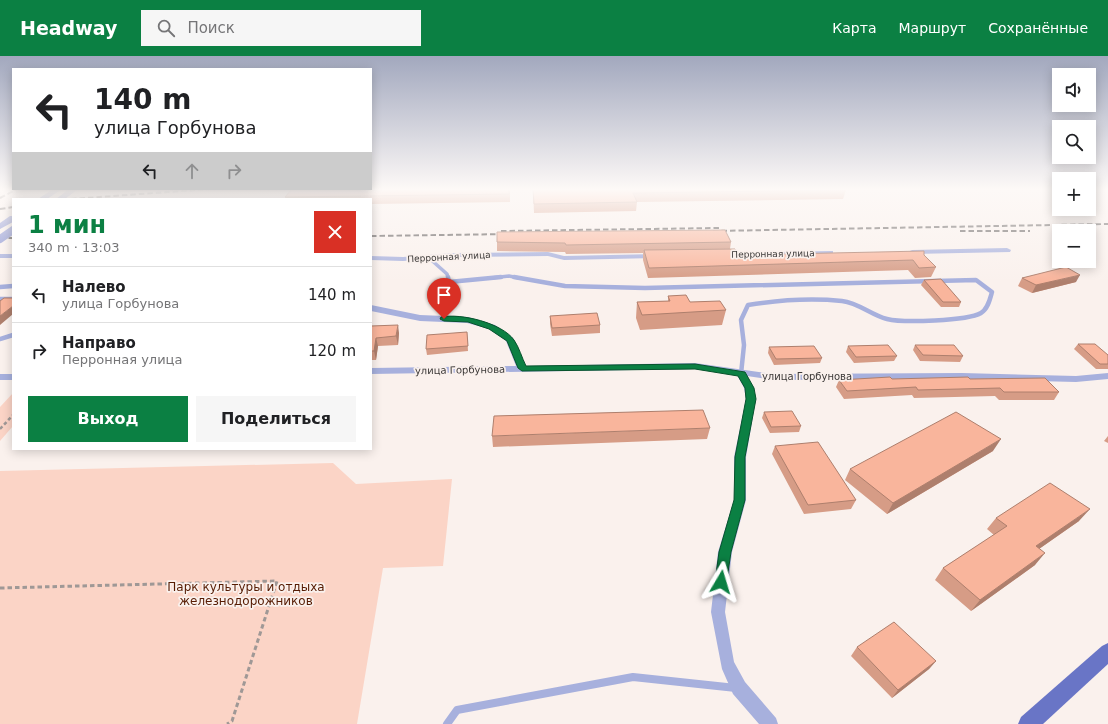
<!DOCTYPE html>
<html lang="ru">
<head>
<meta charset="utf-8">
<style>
	body { margin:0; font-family:"DejaVu Sans",sans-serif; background:#f6f6f6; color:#202124; height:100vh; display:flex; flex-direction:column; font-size:15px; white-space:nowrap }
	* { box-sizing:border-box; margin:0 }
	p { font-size:13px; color:#757577 }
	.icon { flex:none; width:22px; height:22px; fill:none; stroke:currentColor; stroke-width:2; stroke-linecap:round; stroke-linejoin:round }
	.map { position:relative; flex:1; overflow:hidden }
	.drawer { position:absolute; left:12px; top:142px; width:360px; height:252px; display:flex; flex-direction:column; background:#fff; border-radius:0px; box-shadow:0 2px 10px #0003 }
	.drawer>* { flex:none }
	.hud { position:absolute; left:12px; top:12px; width:360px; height:122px; border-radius:0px; box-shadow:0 2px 10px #0003; background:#fff; color:#202124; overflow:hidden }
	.buttons { position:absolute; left:1052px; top:12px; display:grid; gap:8px }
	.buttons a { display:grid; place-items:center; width:44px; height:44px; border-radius:0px; background:#fff; box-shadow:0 2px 10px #0003; font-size:20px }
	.pin { position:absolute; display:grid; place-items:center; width:34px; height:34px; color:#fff; margin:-41px -17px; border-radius:50% 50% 50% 0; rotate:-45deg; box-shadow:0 0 4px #0007 }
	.pin .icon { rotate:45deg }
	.me { position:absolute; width:44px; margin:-22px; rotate:7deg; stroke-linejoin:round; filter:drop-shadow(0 0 3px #0008) }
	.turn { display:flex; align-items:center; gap:14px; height:84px; padding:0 16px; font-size:18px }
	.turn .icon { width:52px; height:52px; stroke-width:2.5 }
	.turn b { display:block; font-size:28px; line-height:34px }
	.lanes { display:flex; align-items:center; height:38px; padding:0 16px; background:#0003; justify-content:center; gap:20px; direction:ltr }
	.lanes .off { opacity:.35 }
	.round { display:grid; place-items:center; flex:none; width:42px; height:42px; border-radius:0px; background:#f6f6f6 }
	.head { display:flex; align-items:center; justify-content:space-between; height:68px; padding:0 16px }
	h1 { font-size:24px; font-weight:800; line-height:30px; color:#0b8043 }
	.button { display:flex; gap:8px; margin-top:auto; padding:8px 16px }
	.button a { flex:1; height:46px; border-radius:0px; background:#0b8043; color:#fff; font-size:16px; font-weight:800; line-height:46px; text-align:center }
	.button a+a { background:#f6f6f6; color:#202124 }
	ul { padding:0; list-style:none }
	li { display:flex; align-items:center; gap:12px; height:56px; padding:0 16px; border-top:1px solid #e0e0e0 }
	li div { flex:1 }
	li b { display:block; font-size:15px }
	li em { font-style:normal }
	header { display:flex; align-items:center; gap:24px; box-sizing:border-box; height:56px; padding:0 20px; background:#0b8043; color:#fff }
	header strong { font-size:19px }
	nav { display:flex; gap:22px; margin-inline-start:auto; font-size:14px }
	.search { width:280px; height:36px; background:#f6f6f6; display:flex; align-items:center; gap:10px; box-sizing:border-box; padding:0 14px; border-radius:0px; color:#757577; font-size:15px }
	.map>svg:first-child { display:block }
	.green { fill:#fbd4c6 }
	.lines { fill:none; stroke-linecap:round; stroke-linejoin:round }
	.path-far1 { stroke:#9f9896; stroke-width:2.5; stroke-dasharray:3.5 2.5; stroke-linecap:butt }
	.path { stroke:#9f9896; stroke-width:3; stroke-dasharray:4.5 3; stroke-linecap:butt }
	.lane-far2 { stroke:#a7b0dd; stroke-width:3.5 }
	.lane-far1 { stroke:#a7b0dd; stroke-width:4.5 }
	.lane { stroke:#a7b0dd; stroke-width:8 }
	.street { fill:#a7b0dd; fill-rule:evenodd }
	.secondary { fill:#838ed1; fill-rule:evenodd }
	.primary { fill:#6975c6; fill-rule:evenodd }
	.rail { stroke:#534f4e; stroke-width:2; stroke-dasharray:5.5 3; stroke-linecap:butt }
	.secondary-bridge { stroke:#838ed1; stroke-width:8 }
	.wall { fill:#d69c86 }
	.shaded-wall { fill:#ae7f6d }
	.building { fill:#f9b59c; stroke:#ae7f6d }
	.route { fill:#0b8043; stroke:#07532c }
	.labels { text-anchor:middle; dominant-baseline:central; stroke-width:3.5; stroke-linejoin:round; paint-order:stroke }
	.far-street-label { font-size:9px; fill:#3c3938; stroke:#faf1ed }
	.street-label { font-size:10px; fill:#3c3938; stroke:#faf1ed }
	.near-park-label { font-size:12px; fill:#571c03; stroke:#faf1ed }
</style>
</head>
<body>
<header>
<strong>Headway</strong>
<div class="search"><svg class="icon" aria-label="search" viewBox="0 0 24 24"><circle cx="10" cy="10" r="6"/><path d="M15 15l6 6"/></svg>Поиск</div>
<nav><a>Карта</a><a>Маршрут</a><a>Сохранённые</a></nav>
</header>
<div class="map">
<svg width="1108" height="668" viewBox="0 0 1108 668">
	<rect width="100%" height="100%" fill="#faf1ed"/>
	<!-- green -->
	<path class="green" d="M13,337V370L0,385V351Z
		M333,407L356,428L452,423L443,510L383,512L357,668H0V415Z"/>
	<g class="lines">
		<!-- path-far1 -->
		<path class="path-far1" d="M0,373L13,359"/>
		<!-- path -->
		<path class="path" d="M0,532L277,525L232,665L227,668"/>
		<!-- lane-far2 -->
		<path class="lane-far2" d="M428,201L447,218L448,222
			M491,222L509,220L519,222"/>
		<!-- lane-far1 -->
		<path class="lane-far1" d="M448,221L449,226L501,221
			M514,221L565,230L645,232L976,224L992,236C990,243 988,253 981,257C967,265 903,267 887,263C871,259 859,247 842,245C811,242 779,244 748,249L741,264L744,289L741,318
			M0,231L13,230
			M0,243H13
			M0,283L13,279"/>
		<!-- lane -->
		<path class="lane" d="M447,668L457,654L633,621L736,632"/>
		<!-- street -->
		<path class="street" d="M1007,192L1011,194L1010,196L912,198L908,196L912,194Z
			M830,195H833V199L726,201L722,199L726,197Z
			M548,196L564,200L656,198L660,200L656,202L564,204L548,200L455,201L403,205L371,204V200L403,201L455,197Z
			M0,198H13V202H0Z
			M371,249L420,259L468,261L495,269L513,282L526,310L695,307L773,318L962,317L1076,320L1108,317V323L1076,326L962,323L773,324L747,320L754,332L756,343L746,401V444L732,496L725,556L734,606L745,626L776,662L778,668H759L733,638L722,613L711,556L718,496L734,444V401L746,343L744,332L737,319L695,313L371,318V312L516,310L506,285L489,273L467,267L420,265L371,255Z
			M0,318H13V324H0Z"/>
		<!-- secondary -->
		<path class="secondary" d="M53,133H62L47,143H38Z
			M69,133H78L65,143H56Z
			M10,160H13V166L0,173V167Z"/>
		<!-- primary -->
		<path class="primary" d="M1108,587V608L1043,668H1018L1021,661L1102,590Z"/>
		<!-- rail -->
		<path class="rail" d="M0,142L17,133
			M71,143L209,133
			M0,153L13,151
			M501,175L719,172
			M713,175L1108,168
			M960,175H1030
			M371,180L507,178
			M0,182H13"/>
		<!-- secondary-bridge -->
		<path class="secondary-bridge" d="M0,183L13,174"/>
	</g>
	<!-- wall -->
	<path class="wall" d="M510,133V146L371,148V143H286L285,141Z
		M533,133L846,134L843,143L637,146L636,155L534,157Z
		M497,186H731L730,193L739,199H924L936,211L931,221L915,222L908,214L648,222L643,204V197L566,198L565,196L497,195Z
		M1022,222L1076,226L1032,237L1018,230Z
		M924,224L961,246L959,251H941L921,229Z
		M668,240L690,246L726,254L722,269L640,274L636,262L637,246L668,245Z
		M550,260L600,269V277L552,280L550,268Z
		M371,270L399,277L398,289L378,290L376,304H371Z
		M467,276L468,295L427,299L426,293Z
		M1078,288L1108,299V313H1096L1074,293Z
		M915,289L963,300L960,306L920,305L913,294Z
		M848,290L897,300L894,305L854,307L846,296Z
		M769,291L822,302L820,307L774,309L768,297Z
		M892,323H970L1059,336L1054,344H999L995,340L914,342L912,339L844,343L836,331L839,324Z
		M764,356L801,370L799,376L770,377L762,362Z
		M710,372L707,383L493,391L492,380Z
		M1108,380V387L1104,385Z
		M775,390L856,444L851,453L804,458L772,398Z
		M993,395L887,458L845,424L850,413Z
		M996,462L1079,465L1039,493L1035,509L971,555L935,524L943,512L994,479L987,473Z
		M857,591L936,605L929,613L892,642L851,600Z"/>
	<!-- shaded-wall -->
	<path class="shaded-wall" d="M1080,219L1076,226L1032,237L1036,229Z
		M13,250V258L0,269V260Z
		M398,269L399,277L398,289L396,280Z
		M376,282L378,290L376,304L374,295Z
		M1001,383L993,395L887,458L893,447Z
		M1090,453L1079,465L1026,502L1036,490Z
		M1045,497L1035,509L971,555L980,544Z
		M936,605L929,613L892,642L898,634Z"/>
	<!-- building -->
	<path class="building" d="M292,133H509V138L285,141Z
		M533,133H845L846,134L633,137L637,146L534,148Z
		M725,174L731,186L566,189L565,187L497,186V176Z
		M735,193L739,199L924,195V199L936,211L919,212L913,204L649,212L644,194Z
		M1066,211L1080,219L1036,229L1022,222Z
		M941,223L961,246H943L924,224Z
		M686,239L690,246L720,245L726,254L642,259L637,246L670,245L668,240Z
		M4,242H13V250L0,260V245Z
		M597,257L600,269L552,272L550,260Z
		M398,269L396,280L376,282L374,295H371V270Z
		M467,276L468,290L426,293L427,279Z
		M1078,288H1095L1108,299V308H1100Z
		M888,289L897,300L856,301L848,290Z
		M915,289H954L963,300L923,299Z
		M814,290L822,302L776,303L769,291Z
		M890,321L892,323L968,321L970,323L1045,322L1059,336H1004L1000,332L918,334L916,331L847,335L839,324Z
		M703,354L710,372L492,380L494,360Z
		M792,355L801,370L771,371L764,356Z
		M956,356L1001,383L893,447L850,413Z
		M818,386L856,444L808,449L775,390Z
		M1050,427L1090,453L1036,490L1045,497L980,544L943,512L1007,470L996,462Z
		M894,566L936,605L898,634L857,591Z"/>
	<!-- sky -->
	<linearGradient id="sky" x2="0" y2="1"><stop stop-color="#a2a8be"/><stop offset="0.59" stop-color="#fdf9f7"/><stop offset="1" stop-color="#fdf9f7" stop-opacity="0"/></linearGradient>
	<rect width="1108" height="226" fill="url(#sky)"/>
	<!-- route -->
	<path class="route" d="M441,261C461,257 502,267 514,284C519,291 522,302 526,310L695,308L745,316L754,332L756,343L745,401V444L731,496L726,530L721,531L717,530L715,526L719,496L734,444L735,401L746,343L745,332L738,320L695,313L522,315L518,312L507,285L489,273L468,266L444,265L440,263Z"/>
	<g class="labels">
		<!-- far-street labels -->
		<g class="far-street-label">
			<text transform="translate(773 198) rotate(-1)">Перронная улица</text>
			<text transform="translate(449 201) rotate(-3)">Перронная улица</text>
		</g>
		<!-- street labels -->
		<g class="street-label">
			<text transform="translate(460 314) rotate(-1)">улица Горбунова</text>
			<text x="807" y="320">улица Горбунова</text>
		</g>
		<!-- near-park labels -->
		<g class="near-park-label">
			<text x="246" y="531">Парк культуры и отдыха<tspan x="246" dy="14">железнодорожников</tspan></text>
		</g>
	</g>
</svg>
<div class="buttons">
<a><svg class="icon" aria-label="sound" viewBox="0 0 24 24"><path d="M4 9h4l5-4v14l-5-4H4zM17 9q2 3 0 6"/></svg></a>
<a><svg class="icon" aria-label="search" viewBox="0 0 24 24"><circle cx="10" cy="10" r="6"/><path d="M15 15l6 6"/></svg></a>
<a>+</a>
<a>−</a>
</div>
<div class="pin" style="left:444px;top:263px;background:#d93025"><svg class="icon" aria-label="arrive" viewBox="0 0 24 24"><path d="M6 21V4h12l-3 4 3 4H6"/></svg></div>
<svg class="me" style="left:721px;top:526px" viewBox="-20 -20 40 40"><path d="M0-17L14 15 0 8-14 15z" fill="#0b8043" stroke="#fff" stroke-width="4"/></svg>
<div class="hud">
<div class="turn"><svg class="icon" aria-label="left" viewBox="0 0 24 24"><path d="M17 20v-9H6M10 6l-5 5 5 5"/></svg><div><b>140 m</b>улица Горбунова</div></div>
<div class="lanes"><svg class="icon" aria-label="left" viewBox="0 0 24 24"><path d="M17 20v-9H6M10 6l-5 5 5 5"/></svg><svg class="icon off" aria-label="ahead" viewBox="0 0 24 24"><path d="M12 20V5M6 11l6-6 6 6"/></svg><svg class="icon off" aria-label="right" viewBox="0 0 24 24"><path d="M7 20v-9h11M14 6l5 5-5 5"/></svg></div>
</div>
<section class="drawer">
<div class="head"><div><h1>1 мин</h1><p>340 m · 13:03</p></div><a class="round" style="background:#d93025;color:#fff"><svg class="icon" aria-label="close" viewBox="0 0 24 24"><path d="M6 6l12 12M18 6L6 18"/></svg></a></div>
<ul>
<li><svg class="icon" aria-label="left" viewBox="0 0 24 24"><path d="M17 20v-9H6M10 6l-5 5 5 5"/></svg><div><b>Налево</b><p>улица Горбунова</p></div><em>140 m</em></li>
<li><svg class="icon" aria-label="right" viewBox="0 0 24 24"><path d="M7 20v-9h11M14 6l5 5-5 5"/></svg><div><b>Направо</b><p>Перронная улица</p></div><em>120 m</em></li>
</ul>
<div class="button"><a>Выход</a><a>Поделиться</a></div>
</section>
</div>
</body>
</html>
